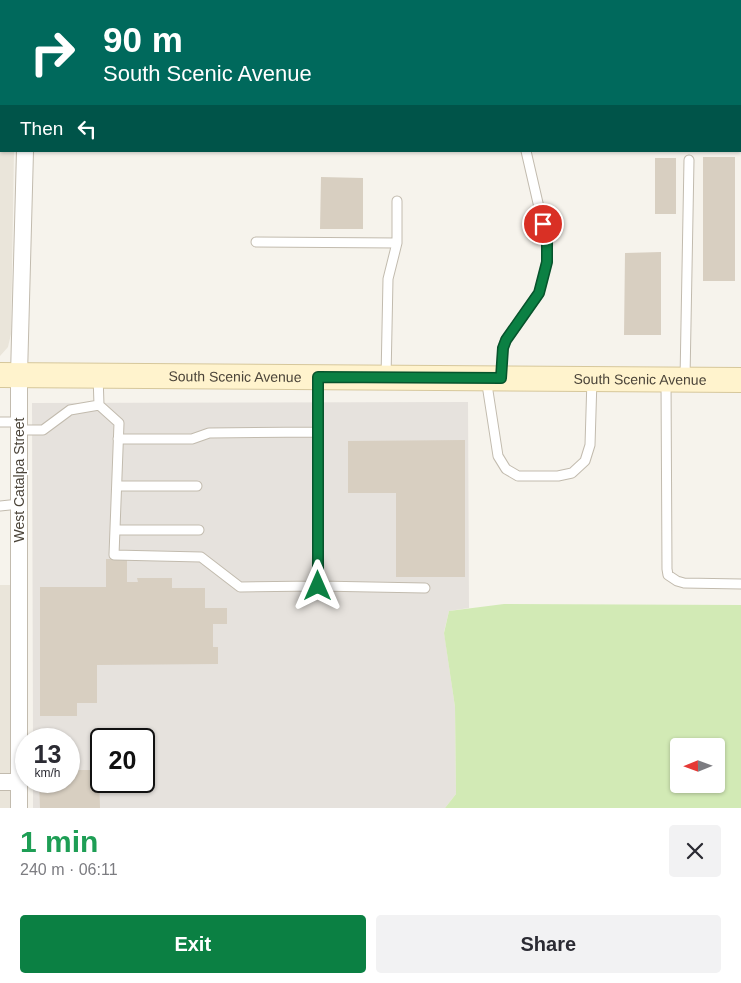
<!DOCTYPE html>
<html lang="en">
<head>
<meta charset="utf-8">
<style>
	body { margin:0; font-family:Helvetica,sans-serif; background:#f2f2f3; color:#2b2b33; height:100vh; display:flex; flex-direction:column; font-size:19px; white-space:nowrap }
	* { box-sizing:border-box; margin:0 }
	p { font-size:16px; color:#7c7c81 }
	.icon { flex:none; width:28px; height:28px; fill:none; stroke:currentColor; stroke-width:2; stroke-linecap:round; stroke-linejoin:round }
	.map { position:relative; height:808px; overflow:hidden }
	.details { display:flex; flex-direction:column; background:#fff; flex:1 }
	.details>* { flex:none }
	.hud { position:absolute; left:0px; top:0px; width:741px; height:152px; box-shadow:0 1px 4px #0004; background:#00695c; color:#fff; overflow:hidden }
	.needle { width:32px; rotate:269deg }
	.tools { position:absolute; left:670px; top:738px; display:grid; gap:10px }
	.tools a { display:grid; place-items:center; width:55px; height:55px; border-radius:5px; background:#fff; box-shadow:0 1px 4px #0004; font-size:25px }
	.speed { position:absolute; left:15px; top:728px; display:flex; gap:10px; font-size:25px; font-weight:700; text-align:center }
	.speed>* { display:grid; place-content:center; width:65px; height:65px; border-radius:50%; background:#fff; box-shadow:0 1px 4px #0004; line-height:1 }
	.speed small { font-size:12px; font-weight:400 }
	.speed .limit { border:2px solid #111; border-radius:8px; background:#fff; color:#111 }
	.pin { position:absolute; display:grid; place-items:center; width:42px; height:42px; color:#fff; margin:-21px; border:2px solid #fff; border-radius:50%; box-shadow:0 1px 5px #0007 }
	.me { position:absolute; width:55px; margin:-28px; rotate:0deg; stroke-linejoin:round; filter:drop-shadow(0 0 4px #0008) }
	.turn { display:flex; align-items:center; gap:18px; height:105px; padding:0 20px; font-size:22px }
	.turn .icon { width:65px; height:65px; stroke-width:2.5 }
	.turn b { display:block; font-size:35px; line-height:42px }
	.then { display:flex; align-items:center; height:48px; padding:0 20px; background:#0003; gap:10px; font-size:19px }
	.round { display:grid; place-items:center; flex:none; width:52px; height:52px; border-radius:5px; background:#f2f2f3 }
	.summary { display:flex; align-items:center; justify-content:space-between; height:85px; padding:0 20px }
	h1 { font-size:30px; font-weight:800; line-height:38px; color:#1e9e55 }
	.action { display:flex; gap:10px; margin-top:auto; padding:10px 20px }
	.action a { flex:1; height:58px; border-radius:5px; background:#0b8043; color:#fff; font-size:20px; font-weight:800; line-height:58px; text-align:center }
	.action a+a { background:#f2f2f3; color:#2b2b33 }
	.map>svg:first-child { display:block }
	.residential { fill:#eae5da }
	.industrial { fill:#e6e2dd; fill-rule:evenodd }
	.green { fill:#d2eab5; fill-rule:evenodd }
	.building { fill:#d8cfc1 }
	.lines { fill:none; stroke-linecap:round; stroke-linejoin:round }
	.lane-casing { stroke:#c2bbae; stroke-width:11 }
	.street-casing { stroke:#c2bbae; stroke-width:18 }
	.secondary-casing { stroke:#d6c79b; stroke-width:26 }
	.lane { stroke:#fff; stroke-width:9 }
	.street { stroke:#fff; stroke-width:16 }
	.secondary { stroke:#fff3cd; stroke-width:24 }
	.route-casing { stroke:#07532c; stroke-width:12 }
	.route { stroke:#0b8043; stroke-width:9 }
	.labels { text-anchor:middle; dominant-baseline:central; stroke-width:4; stroke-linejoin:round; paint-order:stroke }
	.street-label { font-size:14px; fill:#4b4439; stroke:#fff }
</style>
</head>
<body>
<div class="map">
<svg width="741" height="808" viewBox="0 0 741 808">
	<rect width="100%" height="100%" fill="#f6f3ec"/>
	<!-- residential -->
	<path class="residential" d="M0,0H17L1,1V151H14L11,334L8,347L0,356Z
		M0,585H11L10,808H0Z"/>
	<!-- industrial -->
	<path class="industrial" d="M468,402L469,608L449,611L444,632L455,707L456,794L445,808H33V781H69V739H33L32,403ZM101,739H144V781H101Z"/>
	<!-- green -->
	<path class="green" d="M504,604L741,605V808H445L456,794L455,707L444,633L449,611ZM679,746H716V784H679Z"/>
	<!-- building -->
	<path class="building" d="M703,157H735V281H703Z
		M655,158H676V214H655Z
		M321,177L363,178V229H320Z
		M661,252V335H624L625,253Z
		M465,440V577H396V493H348V441Z
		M106,559H127V582H138L137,578H172V588H205V608H227V624H213V647H218V664L97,665V703H77V716H40V587H106Z
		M69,770H99L100,808H40L39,781H69Z"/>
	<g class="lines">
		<!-- lane casing -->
		<g class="lane-casing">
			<path id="lane" d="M0,63H1
				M256,242L397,243
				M98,375L99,405L119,423L114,555L201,557L240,587L318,586
				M501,377L503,348L506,340L539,293L547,262V242L526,151
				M318,378V586L425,588
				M386,378L388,279L397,243V201
				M486,378L498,456L506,469L518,476H558L572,473L585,461L590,445L592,379
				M685,379L689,160
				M666,380L667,569L668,575L677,581L684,583L741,584
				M0,422H19
				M19,430H43L70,410L99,405
				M118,439H192L209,433L318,432
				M117,486H197
				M0,506L19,504
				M115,530H199"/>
		</g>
		<!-- street casing -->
		<g class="street-casing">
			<path id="street" d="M29,1V0
				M0,782H19
				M19,808V375L25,151"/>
		</g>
		<!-- secondary casing -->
		<g class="secondary-casing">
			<g id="secondary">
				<path id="s1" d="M0,375L741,380"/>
			</g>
		</g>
		<!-- lane -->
		<use href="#lane" class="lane"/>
		<!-- street -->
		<use href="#street" class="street"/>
		<!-- secondary -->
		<use href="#secondary" class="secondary"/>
	</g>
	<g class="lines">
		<!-- route casing -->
		<g class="route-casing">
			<path id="route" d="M318,586V377L501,378L503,348L506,340L539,293L547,262V242L543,224"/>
		</g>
		<!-- route -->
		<use href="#route" class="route"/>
	</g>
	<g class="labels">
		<!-- street labels -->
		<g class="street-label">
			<text stroke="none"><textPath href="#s1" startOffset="235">South Scenic Avenue</textPath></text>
			<text stroke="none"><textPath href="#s1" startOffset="640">South Scenic Avenue</textPath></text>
			<text transform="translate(19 480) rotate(-90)">West Catalpa Street</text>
		</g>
	</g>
</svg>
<div class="tools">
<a><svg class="needle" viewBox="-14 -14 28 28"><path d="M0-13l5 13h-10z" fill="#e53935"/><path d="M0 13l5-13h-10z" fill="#7c7c81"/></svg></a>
</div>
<div class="speed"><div>13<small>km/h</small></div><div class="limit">20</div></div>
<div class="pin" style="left:543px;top:224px;background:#d93025"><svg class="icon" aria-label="arrive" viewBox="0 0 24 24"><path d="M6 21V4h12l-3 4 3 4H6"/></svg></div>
<svg class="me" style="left:318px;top:586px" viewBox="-20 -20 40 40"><path d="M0-17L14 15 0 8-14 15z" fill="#0b8043" stroke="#fff" stroke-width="4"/></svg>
<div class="hud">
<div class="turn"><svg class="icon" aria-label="right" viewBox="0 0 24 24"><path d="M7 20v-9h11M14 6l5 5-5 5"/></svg><div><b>90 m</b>South Scenic Avenue</div></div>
<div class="then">Then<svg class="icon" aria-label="left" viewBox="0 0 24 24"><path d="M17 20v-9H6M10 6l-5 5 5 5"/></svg></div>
</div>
</div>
<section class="details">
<div class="summary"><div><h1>1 min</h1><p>240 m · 06:11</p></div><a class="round"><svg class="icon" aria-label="close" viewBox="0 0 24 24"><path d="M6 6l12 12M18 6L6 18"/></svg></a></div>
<div class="action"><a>Exit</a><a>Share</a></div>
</section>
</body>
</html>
